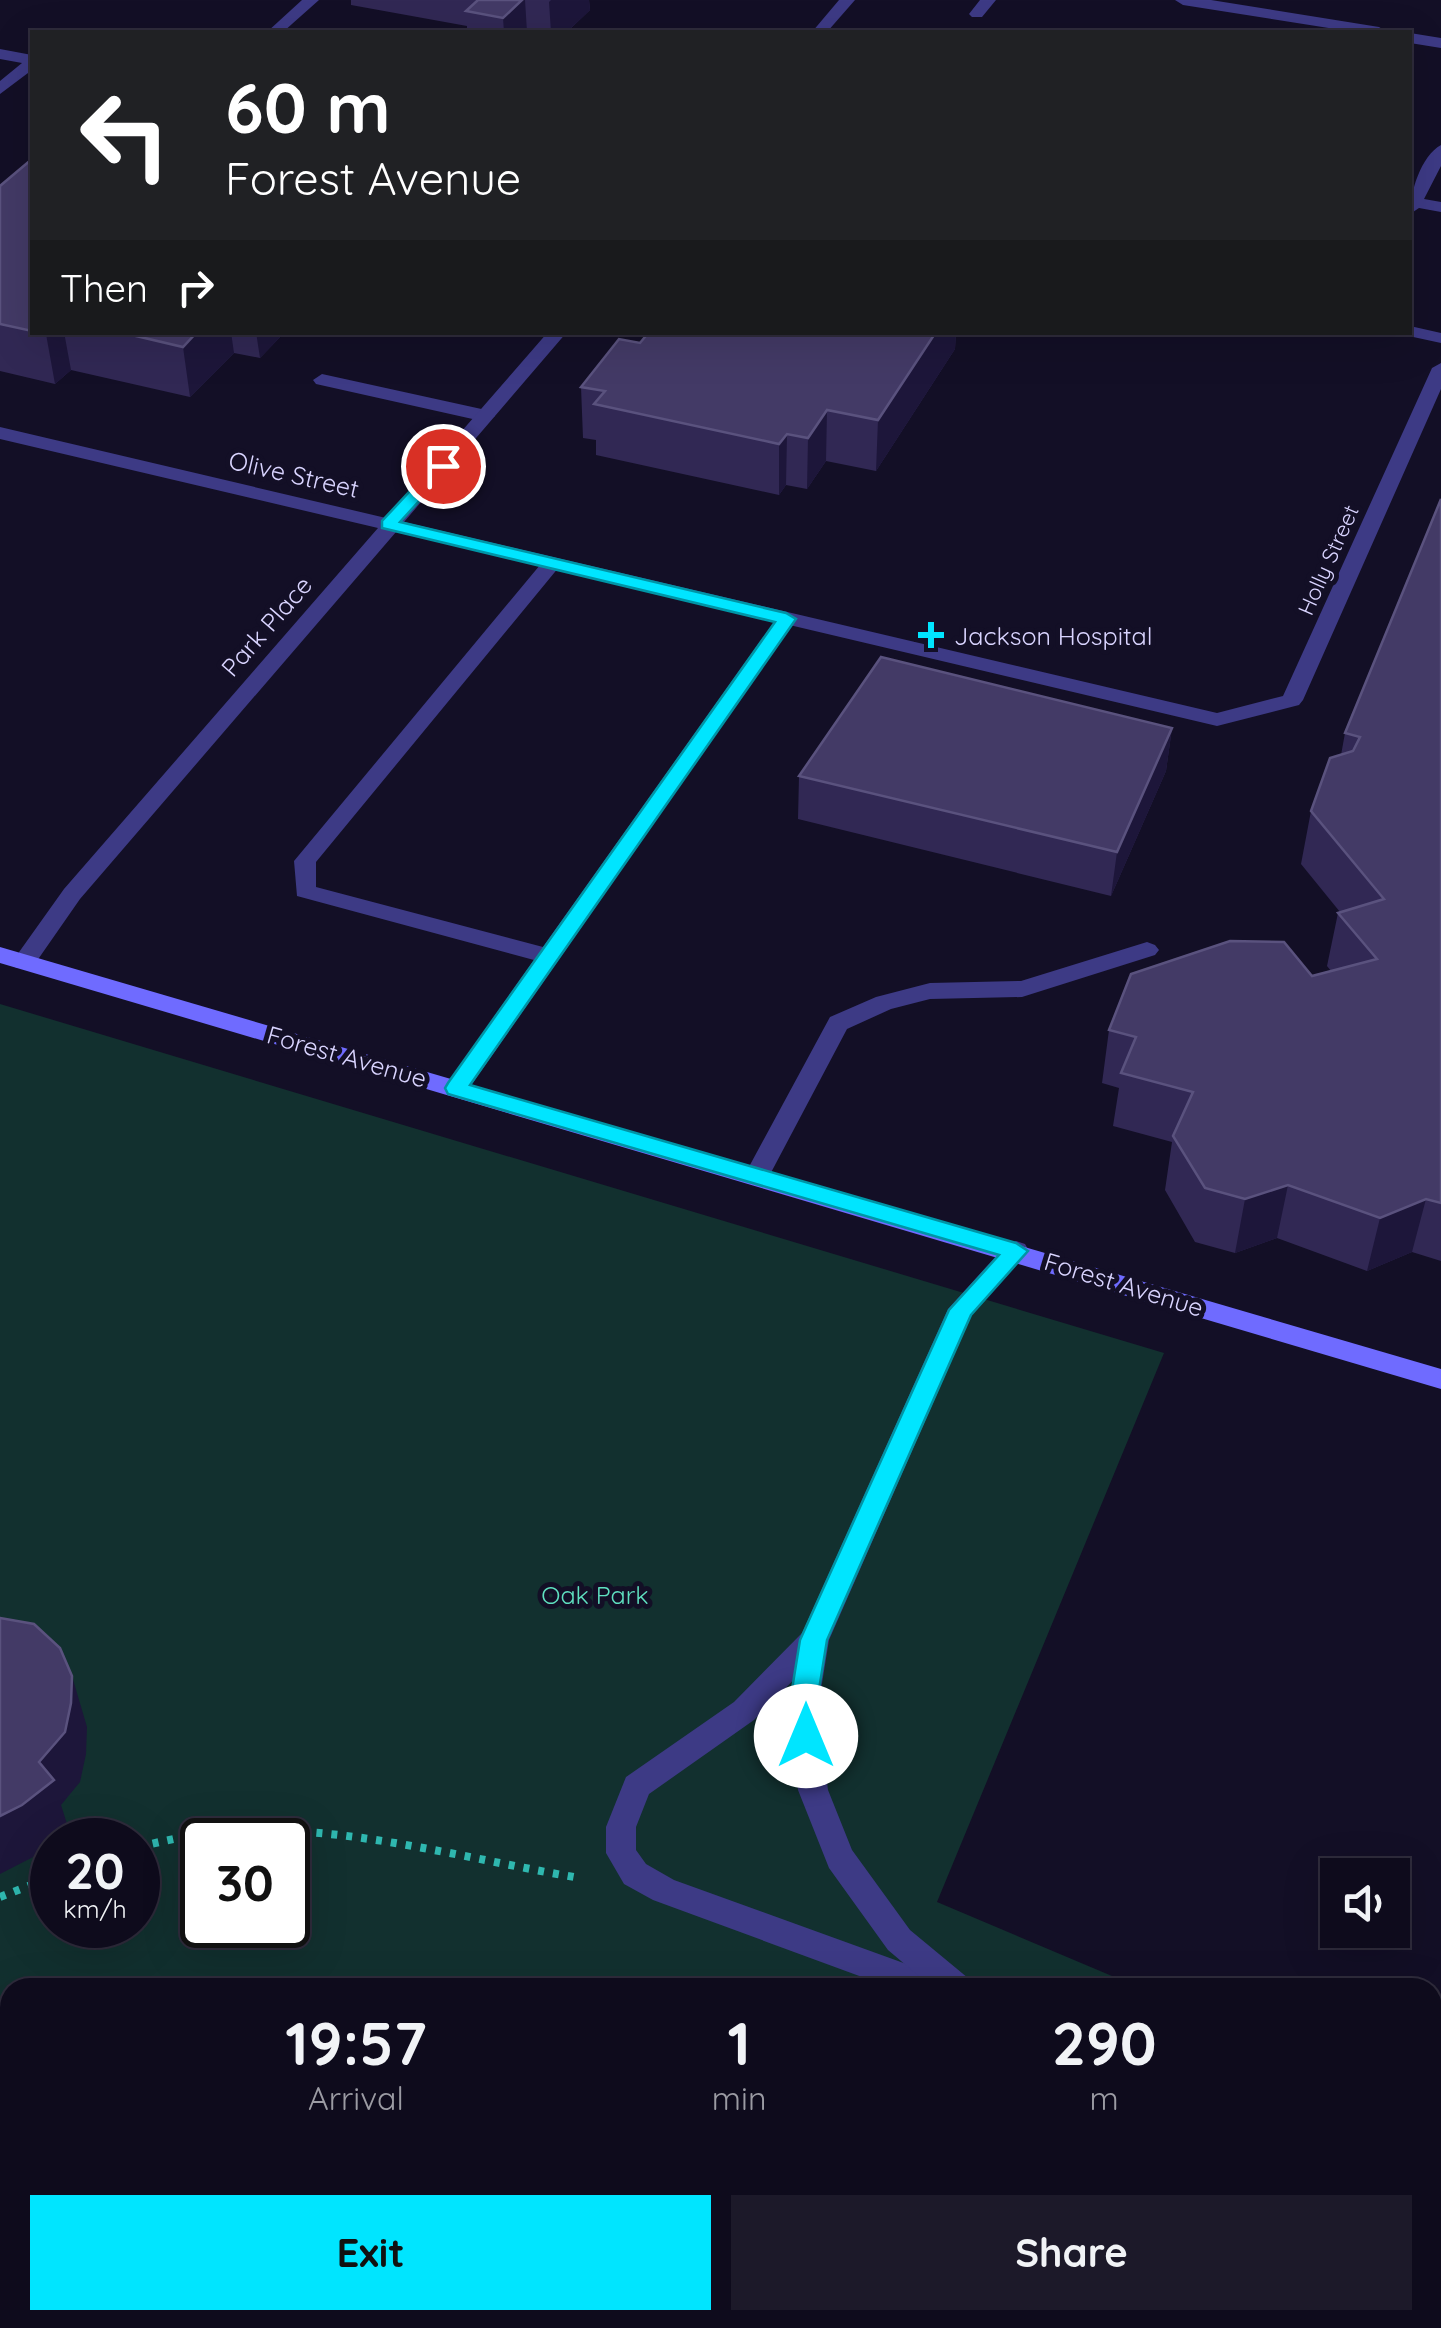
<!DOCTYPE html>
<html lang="en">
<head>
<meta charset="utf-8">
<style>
	body { margin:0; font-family:Quicksand,sans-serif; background:#1c1929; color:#f1f3f6; height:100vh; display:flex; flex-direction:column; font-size:38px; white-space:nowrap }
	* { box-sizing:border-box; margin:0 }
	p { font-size:32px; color:#9b9ba3 }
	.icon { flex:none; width:55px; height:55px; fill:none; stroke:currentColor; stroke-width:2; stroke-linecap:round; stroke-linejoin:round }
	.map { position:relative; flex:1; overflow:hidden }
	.panel { position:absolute; left:0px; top:1978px; width:1442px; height:352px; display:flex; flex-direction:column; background:#0e0b1c; border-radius:30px 30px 0 0; box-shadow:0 10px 40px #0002,0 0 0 2px #2e2b3b }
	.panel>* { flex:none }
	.hud { position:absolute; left:30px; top:30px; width:1382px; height:305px; border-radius:0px; box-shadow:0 10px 40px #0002,0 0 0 2px #2e2b3b; background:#202124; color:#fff; overflow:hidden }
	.buttons { position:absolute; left:1320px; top:1858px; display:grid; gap:20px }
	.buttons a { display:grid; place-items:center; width:90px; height:90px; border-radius:0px; background:#0e0b1c; box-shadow:0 10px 40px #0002,0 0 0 2px #2e2b3b; font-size:50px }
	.speed { position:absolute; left:30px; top:1818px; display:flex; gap:20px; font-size:50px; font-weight:700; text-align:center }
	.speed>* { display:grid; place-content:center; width:130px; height:130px; border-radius:50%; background:#0e0b1c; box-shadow:0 10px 40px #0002,0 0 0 2px #2e2b3b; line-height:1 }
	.speed small { font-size:25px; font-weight:400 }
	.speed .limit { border:5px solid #111; border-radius:15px; background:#fff; color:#111 }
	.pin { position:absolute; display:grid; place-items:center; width:85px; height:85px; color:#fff; margin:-42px; border:5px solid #fff; border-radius:50%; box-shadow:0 2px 10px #0007 }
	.me { position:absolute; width:110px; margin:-55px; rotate:0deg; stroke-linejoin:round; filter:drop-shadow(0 0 8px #0008) }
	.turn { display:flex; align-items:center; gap:35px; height:210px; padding:0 30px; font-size:45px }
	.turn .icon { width:130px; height:130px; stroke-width:2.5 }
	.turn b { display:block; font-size:70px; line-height:85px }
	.then { display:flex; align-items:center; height:95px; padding:0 30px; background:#0003; gap:20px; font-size:38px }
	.eta { display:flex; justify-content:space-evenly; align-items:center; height:170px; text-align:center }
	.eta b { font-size:60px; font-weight:800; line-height:70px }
	.cta { display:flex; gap:20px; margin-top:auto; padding:20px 30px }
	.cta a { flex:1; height:115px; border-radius:0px; background:#00e5ff; color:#111; font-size:40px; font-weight:800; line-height:115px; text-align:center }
	.cta a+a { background:#1c1929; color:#f1f3f6 }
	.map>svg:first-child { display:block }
	.green { fill:#12302f; fill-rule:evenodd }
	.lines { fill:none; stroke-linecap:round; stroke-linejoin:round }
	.path { stroke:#2fb8b0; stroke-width:8; stroke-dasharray:6 9; stroke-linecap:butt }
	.lane { fill:#3d3a85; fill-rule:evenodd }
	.street { fill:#3d3a85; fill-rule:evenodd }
	.secondary { fill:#6f6bff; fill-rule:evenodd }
	.wall { fill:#312854 }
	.shaded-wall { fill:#1d163a }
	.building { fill:#433a66; stroke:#5a527e; stroke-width:2.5 }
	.route { fill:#00e5ff; stroke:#0095a6; stroke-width:2.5 }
	.poi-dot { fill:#00e5ff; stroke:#130f26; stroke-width:4 }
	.labels { text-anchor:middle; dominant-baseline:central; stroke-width:10; stroke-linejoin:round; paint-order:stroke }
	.far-street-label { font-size:22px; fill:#d9d4ff; stroke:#130f26 }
	.street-label { font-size:25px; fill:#d9d4ff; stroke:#130f26 }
	.poi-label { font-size:25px; fill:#d9d4ff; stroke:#130f26; text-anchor:start }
	.park-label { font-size:25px; fill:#5fe0c0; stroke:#130f26 }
</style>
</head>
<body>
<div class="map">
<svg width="1441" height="2328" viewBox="0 0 1441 2328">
	<rect width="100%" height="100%" fill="#130f26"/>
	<!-- green -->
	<path class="green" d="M0,1004L1164,1353L937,1902L1138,1987L10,1988V2320H1432L1433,2112L1441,2116V2328H0ZM52,1840H138V1925H52ZM202,1840H288V1925H202Z"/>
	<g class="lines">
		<!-- path -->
		<path class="path" d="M138,1847C176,1838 213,1830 252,1830C363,1829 472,1860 580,1878
			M0,1897L52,1877"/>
		<!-- lane -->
		<path class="lane" d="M302,0H319L283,32H267Z
			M980,0H996L982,17H972L969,14Z
			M1175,0H1211L1379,27L1387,32H1354L1183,5Z
			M1410,33L1441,38V48L1410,43Z
			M1441,145V166L1424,199L1441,202V212L1419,208L1410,214C1410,192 1421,156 1441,145Z
			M322,374L486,410L495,416L486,422L316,384L313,380Z
			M552,557L559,559V567L316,862V887L543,947L779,615L786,613L796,619L465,1094L456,1097L444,1088L534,960L297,896L294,861L545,559Z
			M1147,942L1155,945L1159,950L1155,955L1022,997L930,999L891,1009L847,1029L766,1182H748L744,1176L830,1017L876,997L930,983L1021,981Z
			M814,1628L824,1631L829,1640L824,1649L754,1720L649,1794L636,1827V1850L646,1864L674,1880L945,1978L950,1988H892L653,1900L624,1884L606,1853V1827L626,1777L734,1702L804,1631Z"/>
		<!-- street -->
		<path class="street" d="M839,0H855L827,32H812Z
			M0,49L32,55V70L0,94V81L22,63L0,59Z
			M1410,326L1441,333V343L1404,335L1410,332Z
			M548,332H567L404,522L1217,713L1283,696L1432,368L1441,363V389L1303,700L1299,705L1217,726L396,532L80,899L32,968H16L12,962L64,889L378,528L0,439V427L386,518Z
			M1016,1241L1025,1244L1029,1251L972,1314L829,1640L818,1708L828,1790L852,1850L910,1930L968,1978L973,1988H933L888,1950L829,1868L798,1790L788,1708L799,1640L948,1309L1007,1244Z
			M1393,2320H1430L1433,2328H1396Z"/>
		<!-- secondary -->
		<path class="secondary" d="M0,947L1441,1369V1389L0,963Z"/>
	</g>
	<!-- wall -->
	<path class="wall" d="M351,0H589L590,10L567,32H467V26L351,5Z
		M32,141V332H285L260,358L234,353L190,397L71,370L55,384L0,371V186L31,160L28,145Z
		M649,332H956L955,349L876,471L826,461L807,489L786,485L779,495L596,455V440L583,438L581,387L640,343Z
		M1441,499V1261L1412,1252L1367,1271L1277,1238L1235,1253L1195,1242L1165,1190L1172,1142L1113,1126L1119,1088L1102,1083L1109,1030L1331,971L1327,966L1338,913L1340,912L1301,864L1311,811L1341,755L1345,733Z
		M1172,728L1166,771L1111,896L798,819L799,776Z"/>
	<!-- shaded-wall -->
	<path class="shaded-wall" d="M522,0H525L527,32H504L503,18Z
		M551,0H589L590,10L567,32H551L549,2Z
		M47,332H64L71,370L55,384L46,334Z
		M197,332H231L234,353L190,397L183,347Z
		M256,332H285L260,358Z
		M936,332H956L955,349L876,471L878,420Z
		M827,410L826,461L807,489L808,438Z
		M787,434L786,485L779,495V444Z
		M1172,728L1166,771L1111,896L1117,852Z
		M1288,1185L1277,1238L1235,1253L1245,1199Z
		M1426,1199L1412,1252L1367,1271L1380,1218Z
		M72,1676L87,1727L86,1754L80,1782L61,1805L69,1830L57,1840H52V1843L39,1854L0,1874V1816L39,1762Z"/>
	<!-- building -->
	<path class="building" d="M478,0H522L503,18L466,11Z
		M32,159V331L0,324V186Z
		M119,332H197L183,347Z
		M649,332H936L878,420L827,410L808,438L787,434L779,444L594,404L605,391L581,387L619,339L640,343Z
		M1441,499V1203L1426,1199L1380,1218L1288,1185L1245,1199L1205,1188L1173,1136L1193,1092L1121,1073L1136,1037L1109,1030L1131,974L1230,941L1284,942L1312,976L1377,959L1338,913L1384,899L1311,811L1330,758L1353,751L1360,737L1345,733Z
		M881,657L1172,728L1117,852L799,776Z
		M0,1618L34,1624L60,1648L72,1676L71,1703L65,1732L39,1762L54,1780L22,1805L0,1816Z"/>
	<!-- route -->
	<path class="route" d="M443,461L451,466L400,522L786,613L796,619L470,1085L1016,1243L1028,1251L971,1315L827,1640L816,1708L820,1736L816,1744L806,1747L797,1744L789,1708L800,1640L949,1310L999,1255L448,1094L445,1088L448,1083L775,622L382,528V521L437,462Z"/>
	<!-- markers -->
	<path class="poi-dot" d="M926 620h10v10h10v10h-10v10h-10v-10h-10v-10h10z"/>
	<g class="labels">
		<!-- far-street labels -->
		<g class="far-street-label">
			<text transform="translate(1328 560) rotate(-66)">Holly Street</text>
		</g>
		<!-- street labels -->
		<g class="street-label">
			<text transform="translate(294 474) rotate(13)">Olive Street</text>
			<text transform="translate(266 626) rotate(-49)">Park Place</text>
			<text transform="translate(347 1056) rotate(16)">Forest Avenue</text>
			<text transform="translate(1124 1284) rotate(17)">Forest Avenue</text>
		</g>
		<!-- poi labels -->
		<g class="poi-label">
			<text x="954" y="635">Jackson Hospital</text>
		</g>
		<!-- park labels -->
		<g class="park-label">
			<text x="595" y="1594">Oak Park</text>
		</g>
	</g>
</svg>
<div class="buttons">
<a><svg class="icon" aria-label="sound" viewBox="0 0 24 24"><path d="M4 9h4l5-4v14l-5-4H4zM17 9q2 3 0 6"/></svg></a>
</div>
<div class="speed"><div>20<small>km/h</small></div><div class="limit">30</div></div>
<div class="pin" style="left:443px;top:466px;background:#d93025"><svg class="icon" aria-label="arrive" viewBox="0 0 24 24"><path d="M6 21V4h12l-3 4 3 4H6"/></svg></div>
<svg class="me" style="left:806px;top:1736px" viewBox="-20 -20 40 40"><circle r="19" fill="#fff"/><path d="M0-13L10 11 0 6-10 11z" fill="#00e5ff"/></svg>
<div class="hud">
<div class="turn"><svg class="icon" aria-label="left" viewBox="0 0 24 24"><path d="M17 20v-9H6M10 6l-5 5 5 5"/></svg><div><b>60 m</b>Forest Avenue</div></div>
<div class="then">Then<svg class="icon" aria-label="right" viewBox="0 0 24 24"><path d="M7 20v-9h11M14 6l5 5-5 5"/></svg></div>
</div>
<section class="panel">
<div class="eta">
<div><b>19:57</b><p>Arrival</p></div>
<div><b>1</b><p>min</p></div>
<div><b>290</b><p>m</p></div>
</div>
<div class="cta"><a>Exit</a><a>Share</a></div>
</section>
</div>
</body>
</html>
